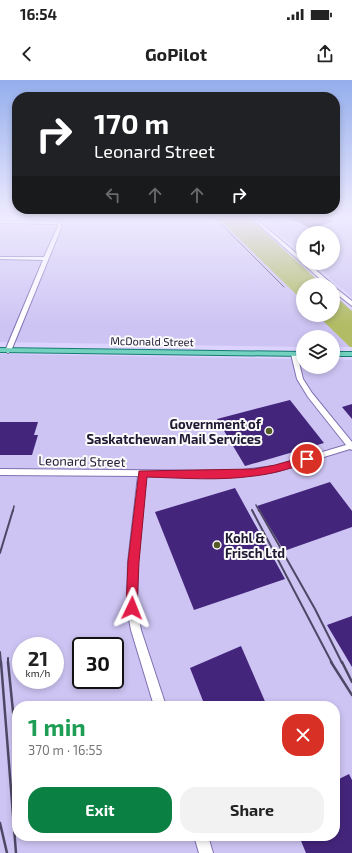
<!DOCTYPE html>
<html lang="en">
<head>
<meta charset="utf-8">
<style>
	body { margin:0; font-family:"Exo 2",sans-serif; background:#f2f2f2; color:#222; height:100vh; display:flex; flex-direction:column; font-size:15px; white-space:nowrap }
	* { box-sizing:border-box; margin:0 }
	p { font-size:13px; color:#767676 }
	.icon { flex:none; width:22px; height:22px; fill:none; stroke:currentColor; stroke-width:2; stroke-linecap:round; stroke-linejoin:round }
	.map { position:relative; flex:1; overflow:hidden }
	.panel { position:absolute; left:12px; top:621px; width:328px; height:140px; display:flex; flex-direction:column; background:#fff; border-radius:16px; box-shadow:0 2px 6px #0003 }
	.panel>* { flex:none }
	.hud { position:absolute; left:12px; top:12px; width:328px; height:122px; border-radius:16px; box-shadow:0 2px 6px #0003; background:#202124; color:#fff; overflow:hidden }
	.fabs { position:absolute; left:296px; top:146px; display:grid; gap:8px }
	.fabs a { display:grid; place-items:center; width:44px; height:44px; border-radius:50%; background:#fff; box-shadow:0 2px 6px #0003; font-size:20px }
	.speed { position:absolute; left:12px; top:557px; display:flex; gap:8px; font-size:20px; font-weight:700; text-align:center }
	.speed>* { display:grid; place-content:center; width:52px; height:52px; border-radius:50%; background:#fff; box-shadow:0 2px 6px #0003; line-height:1 }
	.speed small { font-size:10px; font-weight:400 }
	.speed .limit { border:2px solid #111; border-radius:6px; background:#fff; color:#111 }
	.pin { position:absolute; display:grid; place-items:center; width:34px; height:34px; color:#fff; margin:-17px; border:2px solid #fff; border-radius:50%; box-shadow:0 1px 4px #0007 }
	.me { position:absolute; width:44px; margin:-22px; rotate:2deg; stroke-linejoin:round; filter:drop-shadow(0 0 3px #0008) }
	.turn { display:flex; align-items:center; gap:14px; height:84px; padding:0 16px; font-size:18px }
	.turn .icon { width:52px; height:52px; stroke-width:2.5 }
	.turn b { display:block; font-size:28px; line-height:34px }
	.lanes { display:flex; align-items:center; height:38px; padding:0 16px; background:#0003; justify-content:center; gap:20px; direction:ltr }
	.lanes .off { opacity:.35 }
	.round { display:grid; place-items:center; flex:none; width:42px; height:42px; border-radius:16px; background:#f2f2f2 }
	.summary { display:flex; align-items:center; justify-content:space-between; height:68px; padding:0 16px }
	h1 { font-size:24px; font-weight:700; line-height:30px; color:#1e9e55 }
	.button { display:flex; gap:8px; margin-top:auto; padding:8px 16px }
	.button a { flex:1; height:46px; border-radius:16px; background:#0b8043; color:#fff; font-size:16px; font-weight:700; line-height:46px; text-align:center }
	.button a+a { background:#f2f2f2; color:#222 }
	.status { display:flex; justify-content:space-between; align-items:center; height:28px; padding:0 20px; background:#fff; direction:ltr }
	.status svg { height:11px; fill:currentColor }
	header { display:flex; justify-content:space-between; align-items:center; height:52px; padding:0 16px; background:#fff; font-size:18px; font-weight:700 }
	.map>svg:first-child { display:block }
	.built { fill:#cdc4f3; fill-rule:evenodd }
	.green { fill:#b1bc65 }
	.building { fill:#44257c }
	.lines { fill:none; stroke-linecap:round; stroke-linejoin:round }
	.minor-casing { stroke:#8070b2; stroke-width:2 }
	.major-casing { stroke:#187c72; stroke-width:2 }
	.minor { fill:#fff; fill-rule:evenodd }
	.major { fill:#72d1bf; fill-rule:evenodd }
	.rail-far3 { stroke:#4e4765; stroke-width:1 }
	.rail-far2 { stroke:#4e4765; stroke-width:1.5 }
	.rail-far1 { stroke:#4e4765; stroke-width:2 }
	.rail { stroke:#4e4765; stroke-width:2.5 }
	.route { fill:#e11d48; stroke:#92132f }
	.poi-dot { fill:#545a28; stroke:#fbfbfb; stroke-width:1.5 }
	.labels { text-anchor:middle; dominant-baseline:central; stroke-width:4; stroke-linejoin:round; paint-order:stroke }
	.far-street-label { font-size:11px; fill:#201933; stroke:#fbfbfb }
	.poi-label { font-size:13px; font-weight:bold; fill:#201933; stroke:#fbfbfb; text-anchor:end }
	.street-label { font-size:13px; fill:#201933; stroke:#fbfbfb }
</style>
</head>
<body>
<div class="status"><b>16:54</b><svg viewBox="0 0 49 12"><path d="M0 12V9h3v3zM5 12V6h3v6zM10 12V3h3v9zM15 12V0h3v12zM26 1h20v11H26zM47 4h2v5h-2z"/></svg></div>
<header><svg class="icon" aria-label="back" viewBox="0 0 24 24"><path d="M15 5l-7 7 7 7"/></svg>GoPilot<svg class="icon" aria-label="share" viewBox="0 0 24 24"><path d="M12 15V3M7 8l5-5 5 5M5 13v7h14v-7"/></svg></header>
<div class="map">
<svg width="352" height="773" viewBox="0 0 352 773">
	<rect width="100%" height="100%" fill="#dcd3ff"/>
	<!-- built -->
	<path class="built" d="M0,137H248L323,205H303V235H333V214L352,231V267H333V257H303V267L0,262Z
		M259,137H352V217L313,183H333V153H303V175Z
		M0,274L303,279V287H333V279L352,280V773H0ZM21,566H55V600H21ZM81,566H115V600H81ZM17,626H335V756H17Z"/>
	<!-- green -->
	<path class="green" d="M217,137H248L323,205H303V221Z
		M333,214L352,231V267H350L317,235H333Z"/>
	<!-- building -->
	<path class="building" d="M288,137H324L334,141L312,149Z
		M290,320L324,363L245,386L217,339Z
		M352,324V339L342,327Z
		M0,342H38L34,355H38L32,375H0Z
		M330,402L352,431V447L284,471L257,426Z
		M235,408L285,499L194,530L155,432Z
		M352,536V587L327,545Z
		M241,566L267,626H205L190,588Z
		M349,694L352,700V773H306L299,756H335V701Z"/>
	<g class="lines">
		<!-- minor casing -->
		<g class="minor-casing">
			<path id="minor" d="M250,137H254L303,179V183H308L333,205H327Z
				M0,141L58,142L62,146L11,271L8,273L5,271L43,180L0,179V177H44L58,146L57,144L0,143Z
				M333,206L352,221V226L333,211Z
				M294,272L297,274L303,299L312,313L352,362V370L350,369L275,392L235,397L146,396L138,482L137,528L141,550L166,626H154L131,550L127,528L128,482L138,396L0,395V389L235,391L275,386L346,365L308,317L297,299L291,274Z
				M194,756H208L213,773H199Z"/>
		</g>
		<!-- major casing -->
		<g class="major-casing">
			<path id="major" d="M0,268L303,272V276L0,272Z
				M333,272H352V276H333Z"/>
		</g>
		<!-- minor -->
		<use href="#minor" class="minor"/>
		<!-- major -->
		<use href="#major" class="major"/>
		<!-- rail-far3 -->
		<path class="rail-far3" d="M214,137L284,207"/>
		<!-- rail-far2 -->
		<path class="rail-far2" d="M256,425L259,431
			M13,431L14,426"/>
		<!-- rail-far1 -->
		<path class="rail-far1" d="M252,430L332,583
			M259,430L315,529L342,583
			M0,473L13,430
			M0,572L1,583
			M8,578V583"/>
		<!-- rail -->
		<path class="rail" d="M1,582L16,773
			M8,582L17,671
			M331,582L352,615
			M342,582L352,602
			M0,743L7,773"/>
	</g>
	<!-- sky -->
	<linearGradient id="sky" x2="0" y2="1"><stop stop-color="#94aeec"/><stop offset="0.56" stop-color="#efebff"/><stop offset="1" stop-color="#efebff" stop-opacity="0"/></linearGradient>
	<rect width="352" height="245" fill="url(#sky)"/>
	<!-- route -->
	<path class="route" d="M307,376L312,379L310,382C292,388 273,394 254,396C219,401 182,398 147,397L139,482L137,528L136,532L132,534L128,532L126,528L128,482L139,391L254,389L275,385Z"/>
	<!-- markers -->
	<g class="poi-dot">
		<circle cx="269" cy="351" r="4"/>
		<circle cx="217" cy="465" r="4"/>
	</g>
	<g class="labels">
		<!-- far-street labels -->
		<g class="far-street-label">
			<text transform="translate(152 261) rotate(1)">McDonald Street</text>
		</g>
		<!-- poi labels -->
		<g class="poi-label">
			<text x="261" y="344">Government of<tspan x="261" dy="15">Saskatchewan Mail Services</tspan></text>
			<text x="225" y="458" text-anchor="start">Kohl &amp;<tspan x="225" dy="15">Frisch Ltd</tspan></text>
		</g>
		<!-- street labels -->
		<g class="street-label">
			<text transform="translate(82 381) rotate(1)">Leonard Street</text>
		</g>
	</g>
</svg>
<div class="fabs">
<a><svg class="icon" aria-label="sound" viewBox="0 0 24 24"><path d="M4 9h4l5-4v14l-5-4H4zM17 9q2 3 0 6"/></svg></a>
<a><svg class="icon" aria-label="search" viewBox="0 0 24 24"><circle cx="10" cy="10" r="6"/><path d="M15 15l6 6"/></svg></a>
<a><svg class="icon" aria-label="layers" viewBox="0 0 24 24"><path d="M12 4l9 5-9 5-9-5zM3 14l9 5 9-5"/></svg></a>
</div>
<div class="speed"><div>21<small>km/h</small></div><div class="limit">30</div></div>
<div class="pin" style="left:307px;top:379px;background:#d93025"><svg class="icon" aria-label="arrive" viewBox="0 0 24 24"><path d="M6 21V4h12l-3 4 3 4H6"/></svg></div>
<svg class="me" style="left:132px;top:528px" viewBox="-20 -20 40 40"><path d="M0-17L14 15 0 8-14 15z" fill="#e11d48" stroke="#fff" stroke-width="4"/></svg>
<div class="hud">
<div class="turn"><svg class="icon" aria-label="right" viewBox="0 0 24 24"><path d="M7 20v-9h11M14 6l5 5-5 5"/></svg><div><b>170 m</b>Leonard Street</div></div>
<div class="lanes"><svg class="icon off" aria-label="left" viewBox="0 0 24 24"><path d="M17 20v-9H6M10 6l-5 5 5 5"/></svg><svg class="icon off" aria-label="ahead" viewBox="0 0 24 24"><path d="M12 20V5M6 11l6-6 6 6"/></svg><svg class="icon off" aria-label="ahead" viewBox="0 0 24 24"><path d="M12 20V5M6 11l6-6 6 6"/></svg><svg class="icon" aria-label="right" viewBox="0 0 24 24"><path d="M7 20v-9h11M14 6l5 5-5 5"/></svg></div>
</div>
<section class="panel">
<div class="summary"><div><h1>1 min</h1><p>370 m · 16:55</p></div><a class="round" style="background:#d93025;color:#fff"><svg class="icon" aria-label="close" viewBox="0 0 24 24"><path d="M6 6l12 12M18 6L6 18"/></svg></a></div>
<div class="button"><a>Exit</a><a>Share</a></div>
</section>
</div>
</body>
</html>
